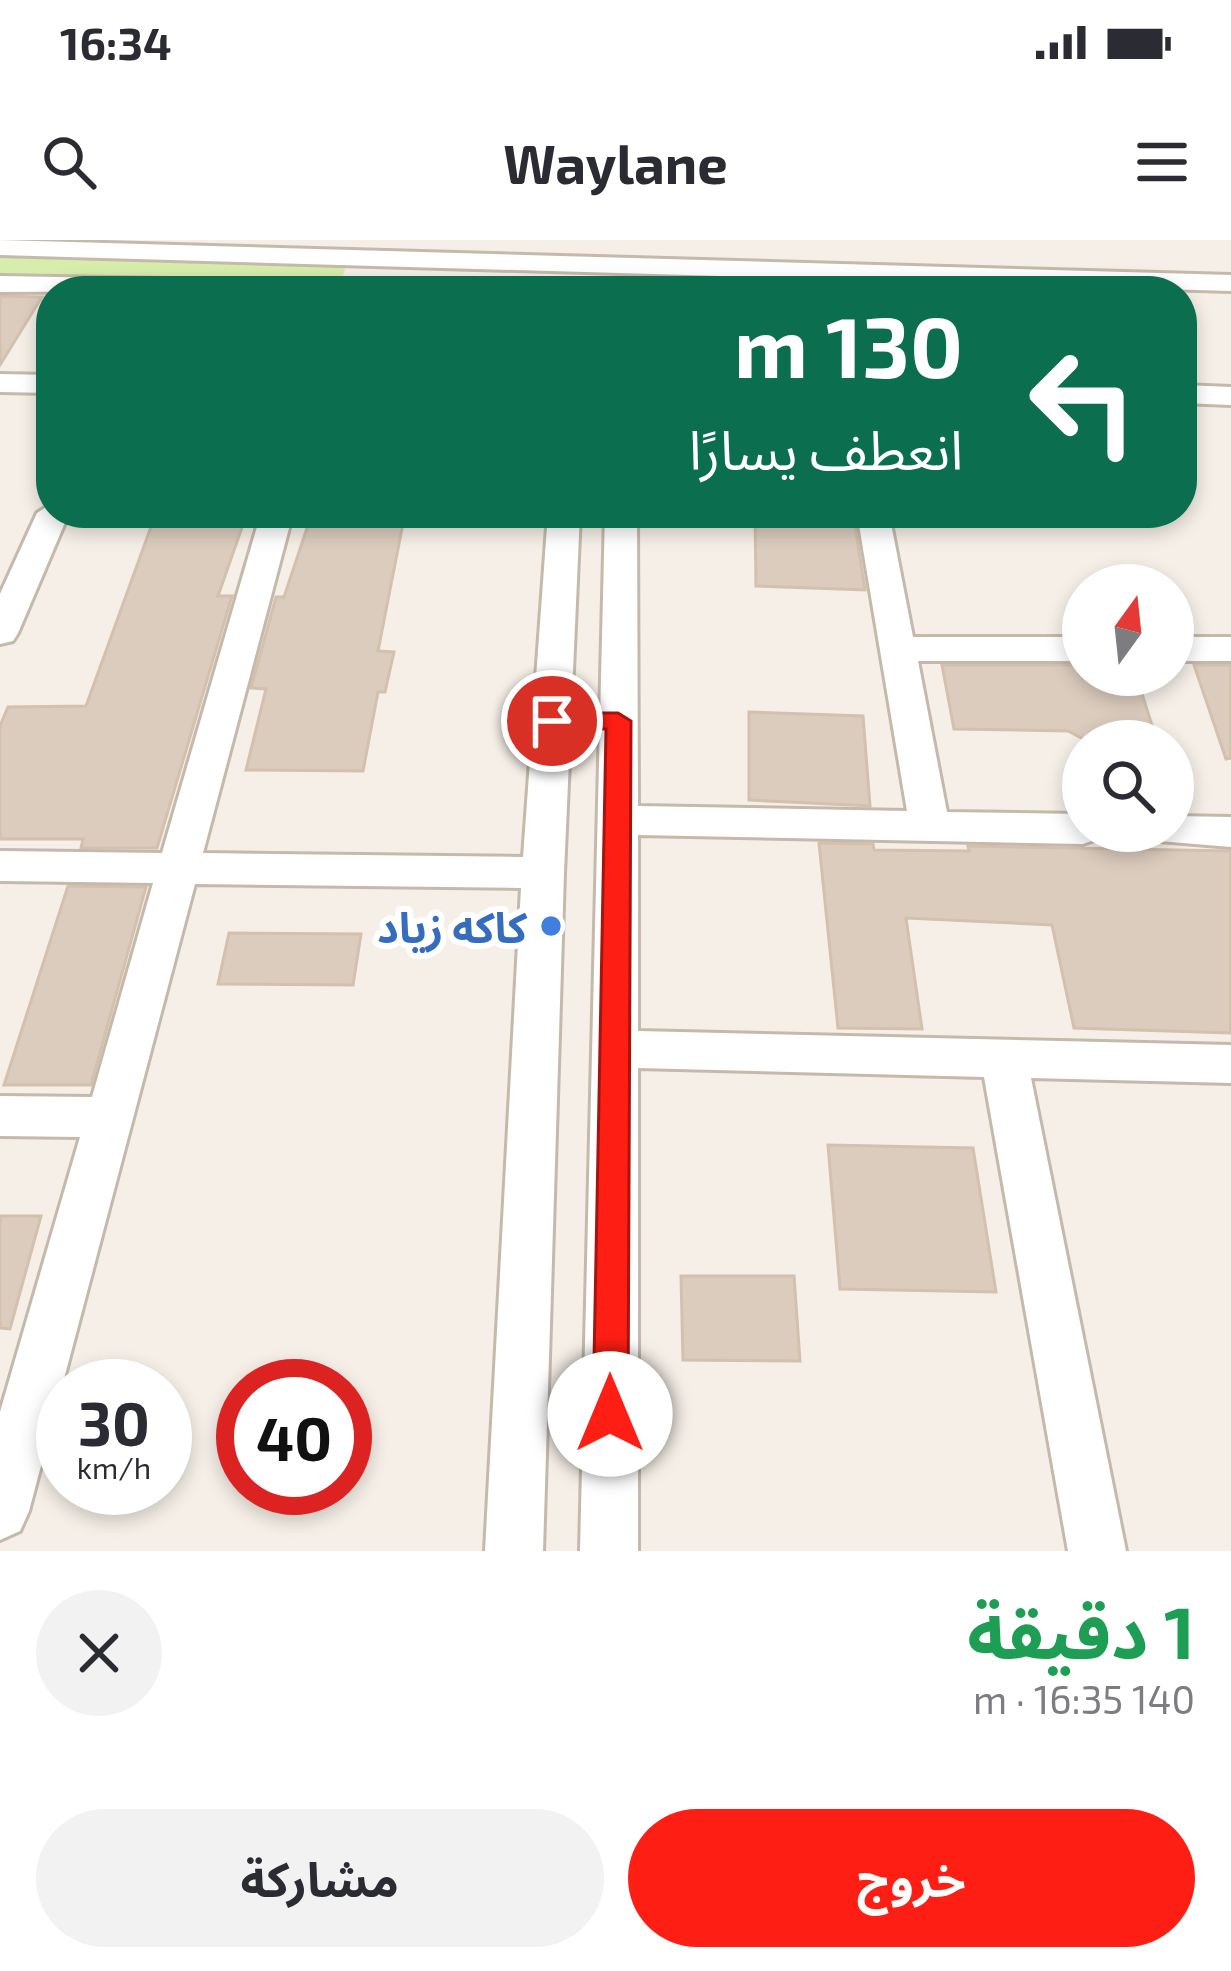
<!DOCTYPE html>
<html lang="ar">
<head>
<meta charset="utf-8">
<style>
	body { margin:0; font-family:"Exo 2","Noto Sans Arabic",sans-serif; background:#f2f2f3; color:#2b2b33; direction:rtl; height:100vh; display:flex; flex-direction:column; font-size:45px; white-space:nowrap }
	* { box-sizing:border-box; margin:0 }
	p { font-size:39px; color:#7c7c81 }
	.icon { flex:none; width:66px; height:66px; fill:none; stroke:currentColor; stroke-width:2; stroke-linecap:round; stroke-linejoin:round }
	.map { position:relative; height:1311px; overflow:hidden; direction:ltr }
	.details { display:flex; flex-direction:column; background:#fff; flex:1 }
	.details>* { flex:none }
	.hud { position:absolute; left:36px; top:36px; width:1161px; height:252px; border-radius:48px; box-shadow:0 6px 18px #0003; direction:rtl; background:#0b6e4f; color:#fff; overflow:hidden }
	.needle { width:78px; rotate:15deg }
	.tools { position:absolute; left:1062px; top:324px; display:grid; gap:24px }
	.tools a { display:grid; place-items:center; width:132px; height:132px; border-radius:50%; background:#fff; box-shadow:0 6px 18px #0003; font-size:60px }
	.speed { position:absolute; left:36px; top:1119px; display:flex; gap:24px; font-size:60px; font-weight:700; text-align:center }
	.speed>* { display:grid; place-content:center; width:156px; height:156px; border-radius:50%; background:#fff; box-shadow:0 6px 18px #0003; line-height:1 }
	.speed small { font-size:30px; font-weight:400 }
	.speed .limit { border:18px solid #d22; background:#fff; color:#111 }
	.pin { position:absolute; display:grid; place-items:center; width:102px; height:102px; color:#fff; margin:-51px; border:6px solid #fff; border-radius:50%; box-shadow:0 3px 12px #0007 }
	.me { position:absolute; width:132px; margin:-66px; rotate:0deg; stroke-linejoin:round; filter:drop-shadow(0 0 9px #0008) }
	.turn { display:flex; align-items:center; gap:42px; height:252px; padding:0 36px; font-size:54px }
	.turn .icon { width:156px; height:156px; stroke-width:2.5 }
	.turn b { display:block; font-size:84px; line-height:102px }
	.round { display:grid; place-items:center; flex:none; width:126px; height:126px; border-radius:63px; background:#f2f2f3 }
	.summary { display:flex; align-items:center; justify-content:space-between; height:204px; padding:0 36px }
	h1 { font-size:72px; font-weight:700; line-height:90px; color:#1e9e55 }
	.primary-button { display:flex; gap:24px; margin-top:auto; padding:24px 36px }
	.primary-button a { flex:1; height:138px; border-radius:72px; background:#ff1e14; color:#fff; font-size:48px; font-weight:700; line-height:138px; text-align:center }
	.primary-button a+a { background:#f2f2f3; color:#2b2b33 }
	.status { display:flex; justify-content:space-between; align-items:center; height:84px; padding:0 60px; background:#fff; direction:ltr }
	.status svg { height:33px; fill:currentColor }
	header { display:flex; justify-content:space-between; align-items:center; height:156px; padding:0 36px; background:#fff; font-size:54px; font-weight:700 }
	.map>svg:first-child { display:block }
	.green { fill:#d7edab }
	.building { fill:#dbccbe; stroke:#d3c0ad; stroke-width:3 }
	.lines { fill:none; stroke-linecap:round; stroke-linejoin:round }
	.minor-casing { stroke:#c5b9ab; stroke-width:6 }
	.minor { fill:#fff; fill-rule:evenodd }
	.route { fill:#ff1e14; stroke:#a6140d; stroke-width:3 }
	.shop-dot { fill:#3f7fe0; stroke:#fff; stroke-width:4.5 }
	.labels { text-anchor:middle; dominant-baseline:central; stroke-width:12; stroke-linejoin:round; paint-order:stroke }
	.shop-label { font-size:42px; font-weight:bold; fill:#366cbe; stroke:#fff; text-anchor:end }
</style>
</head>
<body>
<div class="status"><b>16:34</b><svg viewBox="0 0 49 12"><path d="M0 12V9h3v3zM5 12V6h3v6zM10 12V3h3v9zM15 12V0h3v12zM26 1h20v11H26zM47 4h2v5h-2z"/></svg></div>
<header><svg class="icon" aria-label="menu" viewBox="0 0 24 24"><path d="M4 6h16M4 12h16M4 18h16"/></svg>Waylane<svg class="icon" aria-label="search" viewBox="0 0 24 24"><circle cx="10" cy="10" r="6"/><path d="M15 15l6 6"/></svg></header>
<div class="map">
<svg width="1231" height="1311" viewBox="0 0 1231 1311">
	<rect width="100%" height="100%" fill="#f5efe7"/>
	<!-- green -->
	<path class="green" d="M0,11L348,18L339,50L0,44Z"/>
	<!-- building -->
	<path class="building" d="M0,56L42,57L0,125Z
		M156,273H247L218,356H232L157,608H81L83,599H0V486L8,467L86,466Z
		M312,273H405L378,411L394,412L385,452H378L363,531L246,530L266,449L251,448L276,357H284Z
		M755,273H853L865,350L756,346Z
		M942,425H1083V435H1136L1157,501H1087L1068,491L954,489Z
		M1194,425H1231V518L1226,519Z
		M749,472L863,476L870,566L749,560Z
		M819,603L873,604L874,610L969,611L968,606L1231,611V793L1074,788L1052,685L906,678L922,789L838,788Z
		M68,646L146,647L91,845H4Z
		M229,693L361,694L353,745L218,744Z
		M828,905L973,908L996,1052L840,1049Z
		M0,976H41L10,1089L0,1088Z
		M681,1036H794L800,1121L683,1120Z"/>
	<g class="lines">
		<!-- minor casing -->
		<g class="minor-casing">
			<path id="minor" d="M0,0L1231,35V51L0,15Z
				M0,36L339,42L352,50L0,52Z
				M0,134L51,135V153L0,152Z
				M1182,145L1231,147V165L1182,163Z
				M51,264V273H69L18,393L13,401L0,404V354L37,273Z
				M261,273H293L203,613L523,617L548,273H580L564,633L543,1311H485L521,648L195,644L29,1271L20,1291L0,1300V1172L80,897L0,896V856L92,857L153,643L0,641V611L162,613Z
				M605,273H637L638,566L907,571L857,273H889L913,397H1083V421H918L947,572L1083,574V591H1102L1097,599L1083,604L638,595V791L1231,805V843L1031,838L1126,1311H1068L984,837L638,828V1311H580Z
				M1173,397H1231V421H1173Z
				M1173,576L1231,577V607L1159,601L1153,591H1173Z"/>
		</g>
		<!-- minor -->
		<use href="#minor" class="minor"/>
	</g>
	<!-- route -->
	<path class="route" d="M552,473H618L631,481L628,1174L623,1187L610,1192L598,1187L593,1174L606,489L543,487L539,481Z"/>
	<!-- markers -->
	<circle class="shop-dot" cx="551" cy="686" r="12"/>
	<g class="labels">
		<!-- shop labels -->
		<g class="shop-label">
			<text x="527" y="686">کاکە زیاد</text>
		</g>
	</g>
</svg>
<div class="tools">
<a><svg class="needle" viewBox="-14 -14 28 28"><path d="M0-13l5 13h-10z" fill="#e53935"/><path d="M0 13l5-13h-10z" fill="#7c7c81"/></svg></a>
<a><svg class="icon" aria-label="search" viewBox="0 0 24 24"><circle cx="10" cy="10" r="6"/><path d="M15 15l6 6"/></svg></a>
</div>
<div class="speed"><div>30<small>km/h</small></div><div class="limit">40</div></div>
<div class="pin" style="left:552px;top:481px;background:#d93025"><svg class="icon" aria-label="arrive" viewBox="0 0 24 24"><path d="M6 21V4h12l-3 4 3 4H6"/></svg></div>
<svg class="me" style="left:610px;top:1174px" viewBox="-20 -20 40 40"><circle r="19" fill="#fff"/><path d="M0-13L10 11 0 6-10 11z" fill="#ff1e14"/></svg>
<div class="hud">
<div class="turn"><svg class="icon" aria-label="left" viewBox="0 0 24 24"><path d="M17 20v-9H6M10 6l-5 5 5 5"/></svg><div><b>130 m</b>انعطف يسارًا</div></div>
</div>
</div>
<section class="details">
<div class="summary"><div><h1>1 دقيقة</h1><p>140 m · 16:35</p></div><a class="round"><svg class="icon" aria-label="close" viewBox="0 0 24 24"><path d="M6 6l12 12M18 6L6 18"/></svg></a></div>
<div class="primary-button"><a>خروج</a><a>مشاركة</a></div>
</section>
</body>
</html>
